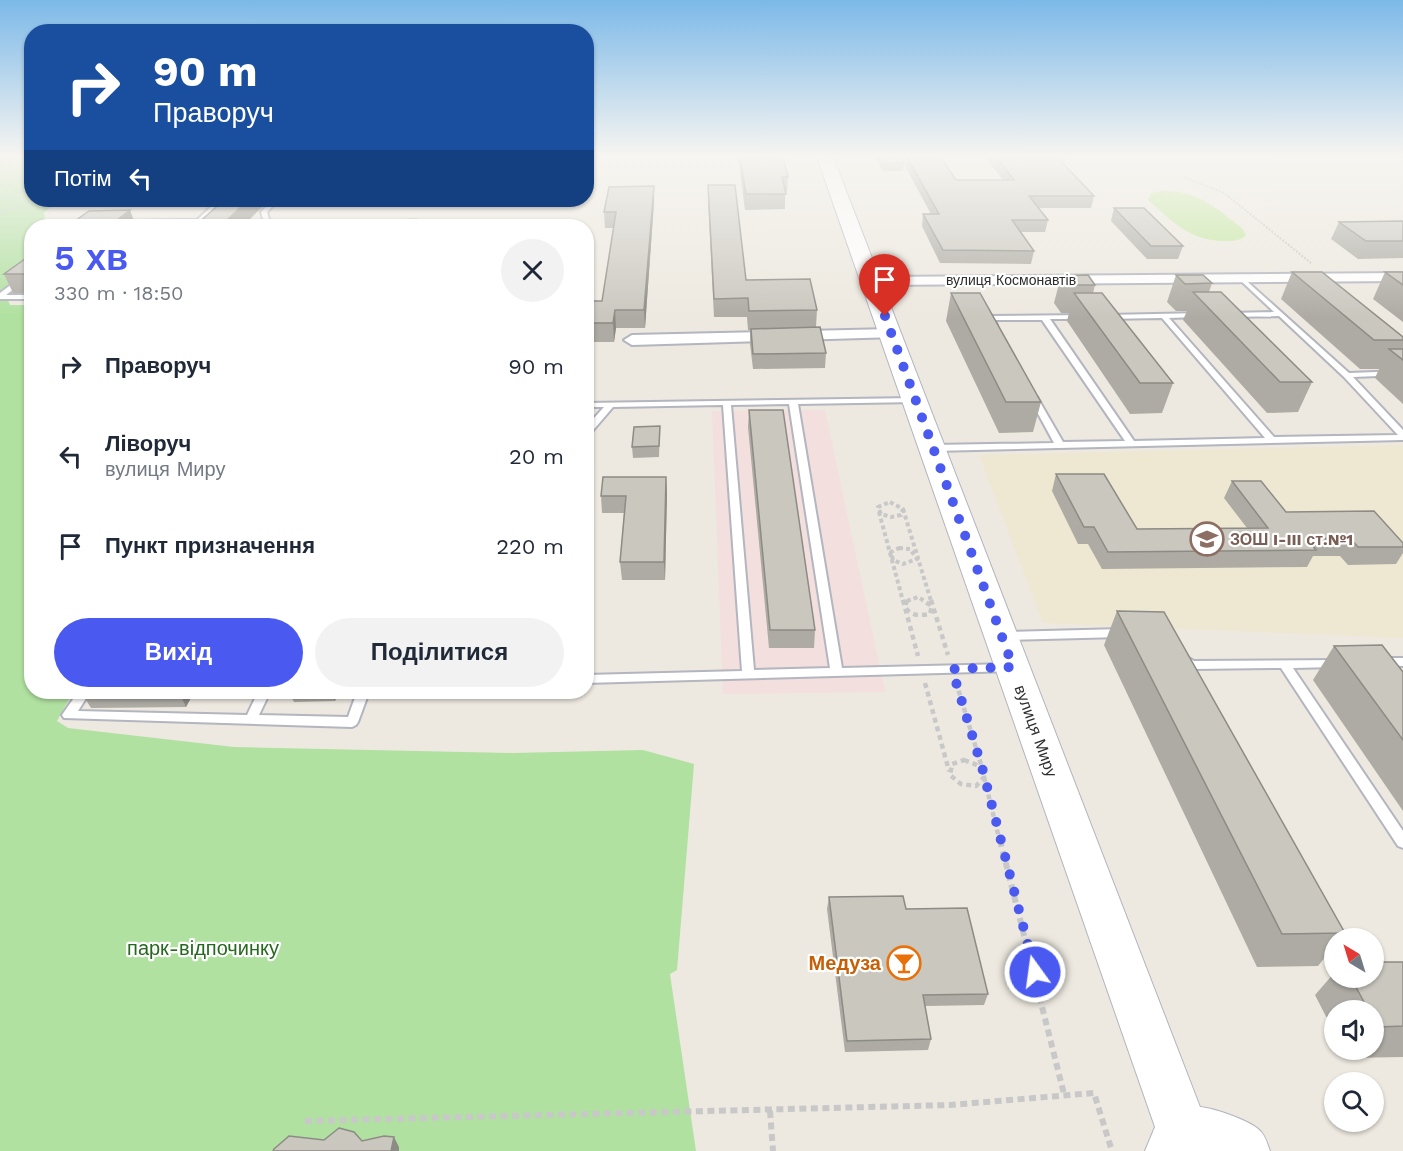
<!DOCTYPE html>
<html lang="uk">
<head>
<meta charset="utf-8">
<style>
	body { margin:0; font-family:"Work Sans",sans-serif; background:#f2f2f3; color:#1f2937; height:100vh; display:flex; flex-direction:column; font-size:22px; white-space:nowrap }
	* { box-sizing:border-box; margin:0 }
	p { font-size:20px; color:#747a83 }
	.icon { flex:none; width:33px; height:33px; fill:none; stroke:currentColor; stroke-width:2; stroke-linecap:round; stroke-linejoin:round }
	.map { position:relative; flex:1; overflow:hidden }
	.details { position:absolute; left:24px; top:219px; width:570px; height:480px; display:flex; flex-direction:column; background:#fff; border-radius:24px; box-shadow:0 2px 4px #0004 }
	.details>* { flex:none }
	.hud { position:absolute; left:24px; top:24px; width:570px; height:183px; border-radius:24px; box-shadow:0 2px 4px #0004; background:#1a4fa0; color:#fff; overflow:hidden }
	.needle { width:39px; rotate:322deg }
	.buttons { position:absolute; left:1324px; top:928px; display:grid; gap:12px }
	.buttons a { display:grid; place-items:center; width:60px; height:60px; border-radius:50%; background:#fff; box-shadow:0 2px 4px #0004; font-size:30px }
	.pin { position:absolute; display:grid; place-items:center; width:51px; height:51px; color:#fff; margin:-62px -26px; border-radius:50% 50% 50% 0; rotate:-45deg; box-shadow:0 0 6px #0007 }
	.pin .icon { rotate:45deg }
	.me { position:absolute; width:66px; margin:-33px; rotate:346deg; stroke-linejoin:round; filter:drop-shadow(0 0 4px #0008) }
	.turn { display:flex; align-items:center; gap:21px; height:126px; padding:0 30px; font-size:27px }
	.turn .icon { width:78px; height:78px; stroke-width:2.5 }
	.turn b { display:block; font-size:42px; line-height:51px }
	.then { display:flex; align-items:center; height:57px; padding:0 30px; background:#0003; gap:12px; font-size:22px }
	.round { display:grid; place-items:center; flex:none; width:63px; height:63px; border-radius:32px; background:#f2f2f3 }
	.overview { display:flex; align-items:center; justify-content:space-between; height:102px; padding:0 30px }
	h1 { font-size:36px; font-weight:600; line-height:45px; color:#4a5af1 }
	.action { display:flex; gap:12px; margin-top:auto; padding:12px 30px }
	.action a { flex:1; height:69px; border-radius:36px; background:#4a5af1; color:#fff; font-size:24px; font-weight:600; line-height:69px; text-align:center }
	.action a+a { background:#f2f2f3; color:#1f2937 }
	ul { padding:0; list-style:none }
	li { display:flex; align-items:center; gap:18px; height:90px; padding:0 30px }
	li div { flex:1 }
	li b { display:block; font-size:22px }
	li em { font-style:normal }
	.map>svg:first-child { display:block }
	.education { fill:#eee7d1 }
	.medical { fill:#f3dfde }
	.green { fill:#b0e1a0 }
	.pitch { fill:#c1e79c }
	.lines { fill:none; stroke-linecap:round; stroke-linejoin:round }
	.lane-casing { stroke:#b3b5bf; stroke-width:4 }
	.street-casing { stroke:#b3b5bf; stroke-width:4 }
	.secondary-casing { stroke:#b3b5bf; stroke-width:2 }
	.path-far3 { stroke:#c8c8c8; stroke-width:2; stroke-dasharray:2 1.5; stroke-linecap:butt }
	.path-far2 { stroke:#c8c8c8; stroke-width:4; stroke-dasharray:4 3; stroke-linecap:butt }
	.path-far1 { stroke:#c8c8c8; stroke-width:4.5; stroke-dasharray:5 4; stroke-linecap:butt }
	.path { stroke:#c8c8c8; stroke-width:6; stroke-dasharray:7 4.5; stroke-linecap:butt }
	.lane { fill:#fff; fill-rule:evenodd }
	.street { fill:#fff; fill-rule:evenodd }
	.secondary { fill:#fff; fill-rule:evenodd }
	.wall { fill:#adaba3 }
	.shaded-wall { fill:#8d8b85 }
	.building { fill:#c9c7be; stroke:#8d8b85; stroke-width:1.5 }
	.route { stroke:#4a5af1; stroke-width:10; stroke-dasharray:0 18 }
	.labels { text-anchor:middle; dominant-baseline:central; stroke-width:4.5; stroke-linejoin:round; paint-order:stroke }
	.far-street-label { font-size:14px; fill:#2d2d2d; stroke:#fff }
	.education-label { font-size:16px; font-weight:bold; fill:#785e54; stroke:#fff; text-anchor:start }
	.street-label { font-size:16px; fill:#2d2d2d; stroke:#fff }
	.near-park-label { font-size:20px; fill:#27681f; stroke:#fff }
	.near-food-label { font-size:20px; font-weight:bold; fill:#c56008; stroke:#fff; text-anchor:end }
</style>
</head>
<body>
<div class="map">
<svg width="1403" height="1151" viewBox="0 0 1403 1151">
	<rect width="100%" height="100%" fill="#ede9e0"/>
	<!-- education -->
	<path class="education" d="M1403,445V638L1043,623L979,455Z"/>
	<!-- medical -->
	<path class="medical" d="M825,410L885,692L723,694L712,411Z"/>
	<!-- green -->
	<path class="green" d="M0,157H31L32,200H63L44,212L46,226H32L31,263L4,291L10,305H31L32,692H73L57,721L68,728L234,747L513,753L643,750L694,764L677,970L670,974L696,1151H0Z
		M417,218L418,226H363L369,221Z"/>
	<!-- pitch -->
	<path class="pitch" d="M1162,191C1197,190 1216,208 1242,228L1246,235C1241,241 1233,241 1224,241C1190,241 1172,221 1148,200L1151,193Z"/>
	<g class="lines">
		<!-- lane casing -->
		<g class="lane-casing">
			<path id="lane" d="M218,200H224L199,224L123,225L120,223L123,221L197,220Z
				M273,200H279L267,212L271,226H265L261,212Z
				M32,269V275L6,295H32V299H0V293Z
				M1241,276L1349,373L1403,371V375L1353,377L1403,430V440L933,451L929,448L933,445L1054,443L1029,397L1033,395L1037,397L1063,442L1125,441L1042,320H994L997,325L993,327H990L985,318L989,316L1085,315L1086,317L1082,319H1050L1134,441L1265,438L1162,318L1104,319L1103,317L1107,315L1202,313V317H1199L1169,318L1274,437L1398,435L1344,377L1279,316L1227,317V313H1230L1274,312L1239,279V277Z
				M915,398L919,400L918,402L798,404L842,668L1009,664L1013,665L1015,668L1013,671L586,683V675L742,671L723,405L613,407L589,435H586V427L604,407H586V403ZM789,404L830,668L754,670L731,405Z
				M1121,629L1125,630L1127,633L1125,636L1121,637L1005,640L1001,639L999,636L1001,633L1005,632Z
				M1183,655L1194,661L1341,660L1343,663L1341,666L1337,667L1293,668L1403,831V848L1398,846L1281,668L1192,669L1179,662L1177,659L1179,656Z
				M1382,658H1403V666L1378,665L1376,662L1378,659Z
				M78,692H90L78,711L247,715L258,692H270L259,715L348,717L357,692H369L358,722L356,725L352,727L64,718L62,715Z"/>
		</g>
		<!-- street casing -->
		<g class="street-casing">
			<path id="street" d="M1403,273V281L872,285L865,281L872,277Z
				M891,329L899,334L897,337L632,345L624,340L632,335Z"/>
		</g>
		<!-- secondary casing -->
		<g class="secondary-casing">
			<path id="secondary" d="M817,157H833L1200,1107C1214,1108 1255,1122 1262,1133C1266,1138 1268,1146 1270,1151H1145L1155,1127Z"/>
		</g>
		<!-- path-far3 -->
		<path class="path-far3" d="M1183,177L1224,193L1311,263
			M0,213L36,200"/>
		<!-- path-far2 -->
		<path class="path-far2" d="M890,502L903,509L901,515L891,517L881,514L878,507Z
			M903,509L931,601
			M879,512L903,601
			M899,548L910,549L917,559L903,564L893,560L891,552Z
			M907,601L918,597L925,601"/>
		<!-- path-far1 -->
		<path class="path-far1" d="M903,600L918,656
			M907,600L905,607C911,616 920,616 930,614L932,606L922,600
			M931,600L948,655
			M956,682L983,771
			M925,683L949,771
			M964,760C975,764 982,765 984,777L976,786L961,784L950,775L952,764Z
			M984,777L1000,842"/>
		<!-- path -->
		<path class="path" d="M1000,840L1064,1094
			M770,1111L773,1151
			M305,1121L950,1105L1094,1093L1112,1151"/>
		<!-- lane -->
		<use href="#lane" class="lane"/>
		<!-- street -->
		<use href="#street" class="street"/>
		<!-- secondary -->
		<use href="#secondary" class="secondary"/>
	</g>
	<!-- wall -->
	<path class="wall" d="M738,157H783L788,177L787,192H785V209L745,210Z
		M875,157H900L904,163L903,171H883Z
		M906,157H940L956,180H1003L985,157H1063L1064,158L1063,163L1094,196L1091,208H1038L1048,220L1045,232H1021L1034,251L1031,264L940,263L922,226L923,214H931L905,166Z
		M708,185L746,280L817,310L816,327L826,353L825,368L753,369L750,344V330H748L747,317H714L708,201Z
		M654,186V202L645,328H616L614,342H586V301H602L614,228H605L604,212Z
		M1114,208L1183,246L1178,259H1147L1111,221Z
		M1403,221V258L1358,259L1331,239L1339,222Z
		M32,254V293H13L4,274Z
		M1292,272L1403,337V404L1375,378L1379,369H1360L1281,299Z
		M1385,272H1403V322L1373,299Z
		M1176,275L1212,283L1209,292L1312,382L1298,412L1267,413L1183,320L1187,311H1176L1167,302Z
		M1061,276L1095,285L1093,293L1173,383L1162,413L1130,414L1067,321L1069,313H1061L1054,303Z
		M951,293L1041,402L1033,432L999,433L946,321Z
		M749,410L815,630L814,648H769L748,427Z
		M660,426L659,457L633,458L632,447Z
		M1056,474L1137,529L1247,528L1224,498L1232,481L1286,512L1403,543V553L1396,564L1348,565L1340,556H1313L1307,567L1102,569L1088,544H1078L1052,491Z
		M666,477L667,494L665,580H622L620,562L624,513H602L601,496Z
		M1117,611L1345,933L1340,939H1335V945L1318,966L1257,967L1104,645Z
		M1334,646L1403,672V811L1313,680Z
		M81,692H194L186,707L91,708Z
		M289,692H338L335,701L294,702Z
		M829,897L906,909L988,994L984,1005L925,1006L931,1039L928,1050L845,1052L827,909Z
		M1403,962V1057L1348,1058L1343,1050H1374V1011H1335V1034L1315,995L1335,972V978H1351Z"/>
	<!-- shaded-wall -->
	<path class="shaded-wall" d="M654,186V202L645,328L644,310Z
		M248,200H269L243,226H221Z
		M130,210L136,226H109Z
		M615,310L616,328L614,342L613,323Z
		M666,477L667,494L665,580L664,562Z
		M179,692H194L186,707Z
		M331,692H338L335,701Z
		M394,1137L399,1147V1151H391Z"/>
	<!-- building -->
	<path class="building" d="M740,157H783L788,177H782L786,194H746Z
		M880,157H900L904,163H883Z
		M907,157H940L956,180H1014L996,157H1063L1064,158H1058L1094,196H1029L1048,220H1012L1034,251L943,250L923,214H939Z
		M708,185H735L746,280L810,279L817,310L749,311L748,298L714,299Z
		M654,186L644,310H615L613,323H586V301H602L616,212H604L609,187Z
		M224,200H248L221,226H195Z
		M1114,208H1144L1183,246H1151Z
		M130,210L109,226H68L89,211Z
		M1403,221V241H1366L1339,222Z
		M32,254V274H4Z
		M1292,272H1322L1403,337V340H1374Z
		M1385,272H1403V285Z
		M1088,275L1095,285H1068L1061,276Z
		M1176,275H1203L1212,283L1185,284Z
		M1193,292H1221L1312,382H1280Z
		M951,293H980L1041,402H1006Z
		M1074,293H1102L1173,383H1140Z
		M820,327L826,353L753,354L751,329Z
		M1389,349H1403V360Z
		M749,410H783L815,630H770Z
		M660,426L659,446L632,447L634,427Z
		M1056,474H1104L1137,529L1268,528L1232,481H1261L1286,512L1374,511L1403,543V547H1358L1350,538L1307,539L1316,550L1108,552L1094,527H1084Z
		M603,477H666L664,562H620L626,496H601Z
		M1117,611L1164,612L1345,933L1282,934Z
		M1382,645L1403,672V740L1334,646Z
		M903,896L906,909L967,908L988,994L923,995L931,1039L847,1041L829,897Z
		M1374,962H1403V1026L1378,1027L1374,1019V1011H1369L1351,978H1374Z
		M339,1128L354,1132L362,1141L384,1136L394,1137L391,1151H273L274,1149L289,1136L324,1140Z"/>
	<!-- sky -->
	<linearGradient id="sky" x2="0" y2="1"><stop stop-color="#7cb9e8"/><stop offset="0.49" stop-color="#f7f5f1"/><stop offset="1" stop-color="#f7f5f1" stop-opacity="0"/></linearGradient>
	<rect width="1403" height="318" fill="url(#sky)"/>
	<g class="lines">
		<!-- route -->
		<path class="route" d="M885,316L1013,667L952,669L983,771L1035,972"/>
	</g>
	<!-- icons -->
	<defs>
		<g id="school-ring" transform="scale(1.725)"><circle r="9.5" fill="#fff" stroke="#8d6e63" stroke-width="1.5"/><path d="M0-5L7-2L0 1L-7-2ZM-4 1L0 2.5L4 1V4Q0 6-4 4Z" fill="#8d6e63"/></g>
		<g id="bar-ring" transform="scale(1.725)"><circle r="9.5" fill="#fff" stroke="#e8710a" stroke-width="1.5"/><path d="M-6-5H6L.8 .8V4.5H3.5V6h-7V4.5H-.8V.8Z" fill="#e8710a"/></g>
	</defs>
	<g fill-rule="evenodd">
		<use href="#school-ring" x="1207" y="539"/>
		<use href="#bar-ring" x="904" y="963"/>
	</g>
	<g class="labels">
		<!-- far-street labels -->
		<g class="far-street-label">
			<text x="1011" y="280">вулиця Космонавтів</text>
		</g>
		<!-- education labels -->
		<g class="education-label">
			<text x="1230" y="539">ЗОШ I-III ст.№1</text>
		</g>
		<!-- street labels -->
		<g class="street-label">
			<text transform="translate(1036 731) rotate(70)">вулиця Миру</text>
		</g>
		<!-- near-park labels -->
		<g class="near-park-label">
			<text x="203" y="948">парк-відпочинку</text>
		</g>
		<!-- near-food labels -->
		<g class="near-food-label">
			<text x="881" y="963">Медуза</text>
		</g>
	</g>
</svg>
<div class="buttons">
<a><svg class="needle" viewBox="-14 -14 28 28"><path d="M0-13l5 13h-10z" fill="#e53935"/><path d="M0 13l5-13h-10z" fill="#747a83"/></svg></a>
<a><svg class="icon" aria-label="sound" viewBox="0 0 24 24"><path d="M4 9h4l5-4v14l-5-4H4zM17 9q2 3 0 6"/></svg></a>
<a><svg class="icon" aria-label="search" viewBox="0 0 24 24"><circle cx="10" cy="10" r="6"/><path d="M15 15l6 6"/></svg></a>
</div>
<div class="pin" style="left:885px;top:316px;background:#d93025"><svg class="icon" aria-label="arrive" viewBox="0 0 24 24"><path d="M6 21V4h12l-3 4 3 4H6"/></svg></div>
<svg class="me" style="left:1035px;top:972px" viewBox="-20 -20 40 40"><circle r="17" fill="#4a5af1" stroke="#fff" stroke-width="3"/><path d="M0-11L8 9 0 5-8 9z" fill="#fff"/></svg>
<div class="hud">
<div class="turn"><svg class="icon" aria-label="right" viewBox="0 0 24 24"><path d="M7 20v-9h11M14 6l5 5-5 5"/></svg><div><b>90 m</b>Праворуч</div></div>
<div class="then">Потім<svg class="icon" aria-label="left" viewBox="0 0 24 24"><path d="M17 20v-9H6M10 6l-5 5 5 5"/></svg></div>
</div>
<section class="details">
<div class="overview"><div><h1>5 хв</h1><p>330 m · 18:50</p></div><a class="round"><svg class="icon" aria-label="close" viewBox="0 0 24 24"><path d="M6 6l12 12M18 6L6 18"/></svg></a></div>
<ul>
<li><svg class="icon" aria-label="right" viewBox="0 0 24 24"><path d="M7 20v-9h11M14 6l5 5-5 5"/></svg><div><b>Праворуч</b></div><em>90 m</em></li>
<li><svg class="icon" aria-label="left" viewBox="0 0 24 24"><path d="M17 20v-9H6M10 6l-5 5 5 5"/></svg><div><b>Ліворуч</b><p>вулиця Миру</p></div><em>20 m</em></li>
<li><svg class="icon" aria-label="arrive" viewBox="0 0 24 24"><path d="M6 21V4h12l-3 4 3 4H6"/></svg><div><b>Пункт призначення</b></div><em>220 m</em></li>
</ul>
<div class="action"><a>Вихід</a><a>Поділитися</a></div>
</section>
</div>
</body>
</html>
